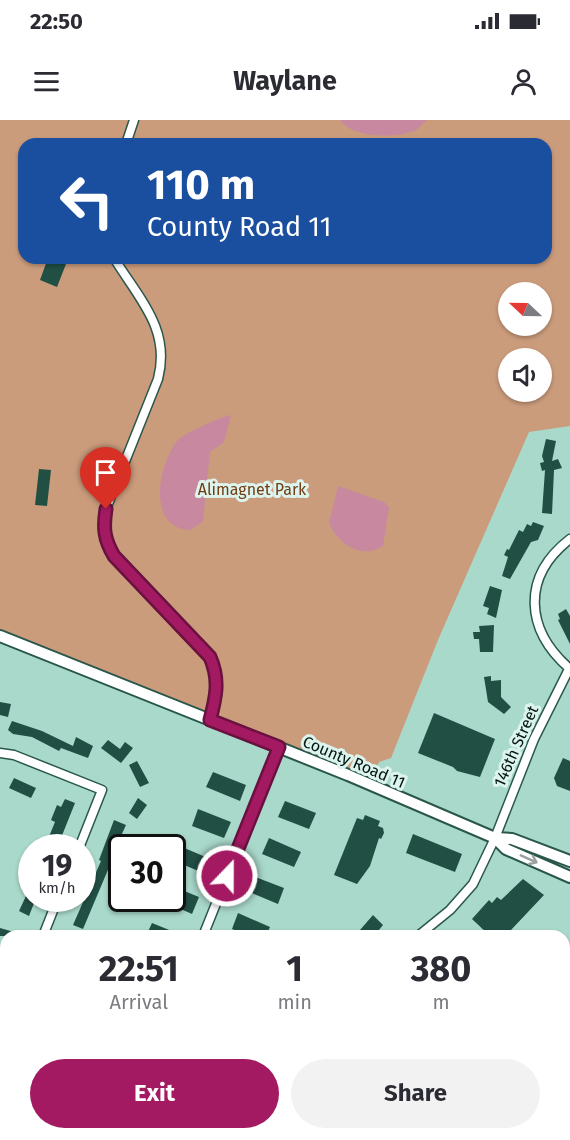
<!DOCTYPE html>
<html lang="en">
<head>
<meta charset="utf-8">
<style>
	body { margin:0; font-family:"Fira Sans",sans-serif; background:#f2f2f3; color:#2b2b33; height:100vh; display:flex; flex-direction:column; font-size:22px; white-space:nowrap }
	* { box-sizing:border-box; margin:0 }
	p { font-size:20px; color:#7c7c81 }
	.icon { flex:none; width:33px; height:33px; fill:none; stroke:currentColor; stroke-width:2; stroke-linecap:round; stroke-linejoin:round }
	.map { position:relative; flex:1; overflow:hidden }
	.drawer { position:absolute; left:0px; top:810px; width:570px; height:210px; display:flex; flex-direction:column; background:#fff; border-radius:18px 18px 0 0; box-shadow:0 2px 4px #0004 }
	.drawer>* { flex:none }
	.guide { position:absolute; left:18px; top:18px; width:534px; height:126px; border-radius:18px; box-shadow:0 2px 4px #0004; background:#1a4fa0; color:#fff; overflow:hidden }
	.needle { width:39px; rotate:292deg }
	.tools { position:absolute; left:498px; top:162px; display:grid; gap:12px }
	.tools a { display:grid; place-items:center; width:54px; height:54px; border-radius:50%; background:#fff; box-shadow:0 2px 4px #0004; font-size:30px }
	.speed { position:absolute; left:18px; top:714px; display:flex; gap:12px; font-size:30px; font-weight:700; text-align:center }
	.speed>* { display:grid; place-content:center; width:78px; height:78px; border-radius:50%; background:#fff; box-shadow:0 2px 4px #0004; line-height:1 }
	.speed small { font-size:15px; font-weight:400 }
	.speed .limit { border:3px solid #111; border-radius:9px; background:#fff; color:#111 }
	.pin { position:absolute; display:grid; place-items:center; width:51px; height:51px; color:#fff; margin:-62px -26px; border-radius:50% 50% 50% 0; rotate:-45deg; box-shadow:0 0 6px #0007 }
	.pin .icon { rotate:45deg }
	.me { position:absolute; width:66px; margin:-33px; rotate:22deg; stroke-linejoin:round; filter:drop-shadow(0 0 4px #0008) }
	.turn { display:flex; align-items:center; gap:21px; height:126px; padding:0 30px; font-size:27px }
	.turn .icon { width:78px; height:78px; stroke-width:2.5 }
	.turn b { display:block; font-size:42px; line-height:51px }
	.eta { display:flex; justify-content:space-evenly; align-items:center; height:102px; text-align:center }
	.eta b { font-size:36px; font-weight:700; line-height:42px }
	.cta { display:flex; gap:12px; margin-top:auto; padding:12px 30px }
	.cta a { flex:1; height:69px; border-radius:36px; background:#a31a62; color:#fff; font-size:24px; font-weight:700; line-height:69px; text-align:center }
	.cta a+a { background:#f2f2f3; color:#2b2b33 }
	.status { display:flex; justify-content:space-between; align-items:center; height:42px; padding:0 30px; background:#fff; direction:ltr }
	.status svg { height:16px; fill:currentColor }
	header { display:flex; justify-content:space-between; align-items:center; height:78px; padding:0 30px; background:#fff; font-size:27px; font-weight:700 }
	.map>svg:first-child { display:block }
	.green { fill:#cb9c7c; fill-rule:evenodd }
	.water { fill:#c788a0 }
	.building { fill:#214f44 }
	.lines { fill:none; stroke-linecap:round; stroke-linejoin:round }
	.minor-casing { stroke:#29574b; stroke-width:11 }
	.tertiary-casing { stroke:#29574b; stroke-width:14 }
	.trunk-casing { stroke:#29574b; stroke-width:16 }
	.minor { stroke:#fff; stroke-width:8 }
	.tertiary { stroke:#fff; stroke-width:10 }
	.trunk { stroke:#fff; stroke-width:14 }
	.oneway { stroke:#9aa19f }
	.route-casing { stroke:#6a1140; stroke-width:15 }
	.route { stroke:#a31a62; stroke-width:10 }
	.labels { text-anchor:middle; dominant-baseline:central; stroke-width:6; stroke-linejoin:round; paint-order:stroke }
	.park-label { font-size:16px; fill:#713d14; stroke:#dcf4ed }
	.street-label { font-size:16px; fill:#031510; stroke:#dcf4ed }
</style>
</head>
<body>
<div class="status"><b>22:50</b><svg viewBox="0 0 49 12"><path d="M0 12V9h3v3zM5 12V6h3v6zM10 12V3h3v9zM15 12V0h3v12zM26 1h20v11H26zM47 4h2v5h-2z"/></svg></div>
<header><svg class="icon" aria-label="menu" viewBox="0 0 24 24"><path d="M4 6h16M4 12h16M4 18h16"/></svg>Waylane<svg class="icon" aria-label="person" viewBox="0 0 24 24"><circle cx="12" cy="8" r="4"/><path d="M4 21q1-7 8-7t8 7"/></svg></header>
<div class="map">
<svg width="570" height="1020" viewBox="0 0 570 1020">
	<rect width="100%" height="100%" fill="#a9d9cb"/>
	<!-- green -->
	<path class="green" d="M0,0H570V306L529,312L438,520L391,638L379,642L370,664L0,516ZM24,24H546V138H24ZM508,172H542V206H508ZM508,238H542V272H508Z
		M40,1014H79L78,1020H36Z"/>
	<!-- water -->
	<path class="water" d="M340,0H427C423,3 420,7 416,10C399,19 351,18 340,0Z
		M231,295L224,322L210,332L203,401L191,410C146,409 158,345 177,321C183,314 220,297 231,295Z
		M338,366L384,382L389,387L383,426C362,440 338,424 329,403Z"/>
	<!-- building -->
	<path class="building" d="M48,138L68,139L57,167L40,160Z
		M546,319L556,321L552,341L558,339L562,348L554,350L552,394L542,393L545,350L542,351L540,343L544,342L542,336Z
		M39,349L51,350L47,386L35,385Z
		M533,402L544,406L538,420L531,422L510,459L502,456L508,437L504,435L507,429L509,430L519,410L523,412L527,404L531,406Z
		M490,466L502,470L496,498L487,494L489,488L483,486Z
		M566,489L570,496V524L558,500L560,499L558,494Z
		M494,505L493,532H480L479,519H474L473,512H480L479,506Z
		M491,556V561L501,560V577L511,587L504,594L488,582L484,557Z
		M0,582L11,584L8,597L0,595Z
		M434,593L495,619L480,657L457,651L453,647L418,633Z
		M12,601L42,611L73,626L76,617L93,626L88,638L61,628L59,631L32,617L13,614L8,610Z
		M108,620L120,629L125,622L133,628L121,643L101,628Z
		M563,638L570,641V671L557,666L554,658Z
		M137,641L149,663L140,667L129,645Z
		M213,652L246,665L240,681L206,667Z
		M14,658L36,668L31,678L9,668Z
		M138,678L147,685L137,699L129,693Z
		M65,679L75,683L57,728H40L44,718L48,719L55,702L51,700L57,685L61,687Z
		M285,681L316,693L309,709L278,697Z
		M198,689L231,702L224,718L192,706Z
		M365,695L380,701L378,706L383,708L384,713L381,719L379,718L370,746L357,764L334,755L357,698L363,700Z
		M114,700L126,705L112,736L117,738L114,747L110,745L83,809L73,805L101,741L99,740Z
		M413,714L462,734L455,752L406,733Z
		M269,718L301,732L294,747L262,734Z
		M182,727L215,741L208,755L177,742Z
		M253,756L284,768L278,784L247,771Z
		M523,759L544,775L511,810L512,812L509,816H490L472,799L489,780L492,783L497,777L501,780Z
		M32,763V778H36L29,796L19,791Z
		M172,766L199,777L192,794L156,778H172Z
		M238,793L270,807L266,816H248L232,809Z
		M373,795L383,805L374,816H367L360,810Z
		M152,803L184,816H146Z
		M0,808L21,814V816H0Z"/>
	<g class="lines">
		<!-- minor casing -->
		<g class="minor-casing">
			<path id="minor" d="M126,24L134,0
				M114,138C139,179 171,209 158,259L106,389C103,408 104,419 114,436L210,537C220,560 216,577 210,600
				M570,419C521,457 525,510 570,549
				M0,633L14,635L102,670L79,728
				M43,816L58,778
				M203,816L279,627
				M418,816L450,790L473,764L495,718L534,619L569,549
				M0,841L6,842
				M445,1014L453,1020
				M136,1020V1014"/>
		</g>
		<!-- tertiary casing -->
		<g class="tertiary-casing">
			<path id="tertiary" d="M0,516L348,655L495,718L512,719L570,741
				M495,718L506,729L570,757"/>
		</g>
		<!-- trunk casing -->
		<g class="trunk-casing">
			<path id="trunk" d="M564,852L570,849
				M564,905L570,900
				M403,1020L406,1014
				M457,1020L462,1014"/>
		</g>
		<!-- minor -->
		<use href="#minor" class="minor"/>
		<!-- tertiary -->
		<use href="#tertiary" class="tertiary"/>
		<!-- trunk -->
		<use href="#trunk" class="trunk"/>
	</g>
	<!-- one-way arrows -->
	<defs><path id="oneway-shaft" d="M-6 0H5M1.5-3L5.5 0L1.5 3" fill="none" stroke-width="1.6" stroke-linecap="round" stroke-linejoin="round" transform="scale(1.5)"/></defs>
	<use class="oneway" href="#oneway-shaft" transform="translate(529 739) rotate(24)"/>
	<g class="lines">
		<!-- route casing -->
		<g class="route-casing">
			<path id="route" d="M106,389C103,408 104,419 114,436L210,537C220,560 216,577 210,600L279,627L227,756"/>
		</g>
		<!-- route -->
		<use href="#route" class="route"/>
	</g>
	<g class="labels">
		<!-- park labels -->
		<g class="park-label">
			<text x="252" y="369">Alimagnet Park</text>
		</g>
		<!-- street labels -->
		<g class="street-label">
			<text transform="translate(516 626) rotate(-66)">146th Street</text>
			<text transform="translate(354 642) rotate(23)">County Road 11</text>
		</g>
	</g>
</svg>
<div class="tools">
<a><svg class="needle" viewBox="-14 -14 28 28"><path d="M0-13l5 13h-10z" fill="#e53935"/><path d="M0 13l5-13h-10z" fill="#7c7c81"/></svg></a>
<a><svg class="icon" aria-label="sound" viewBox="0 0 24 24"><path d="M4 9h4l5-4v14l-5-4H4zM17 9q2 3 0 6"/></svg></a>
</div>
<div class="speed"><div>19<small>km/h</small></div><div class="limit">30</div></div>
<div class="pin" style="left:106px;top:389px;background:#d93025"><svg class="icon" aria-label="arrive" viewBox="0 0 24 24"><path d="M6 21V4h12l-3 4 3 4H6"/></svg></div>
<svg class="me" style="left:227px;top:756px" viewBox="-20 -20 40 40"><circle r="17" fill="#a31a62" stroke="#fff" stroke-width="3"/><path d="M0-11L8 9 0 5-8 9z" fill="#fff"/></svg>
<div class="guide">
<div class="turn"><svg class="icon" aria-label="left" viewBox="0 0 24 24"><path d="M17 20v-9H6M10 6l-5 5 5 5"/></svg><div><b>110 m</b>County Road 11</div></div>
</div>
<section class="drawer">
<div class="eta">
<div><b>22:51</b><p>Arrival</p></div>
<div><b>1</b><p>min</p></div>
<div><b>380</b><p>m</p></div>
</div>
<div class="cta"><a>Exit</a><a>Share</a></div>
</section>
</div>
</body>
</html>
